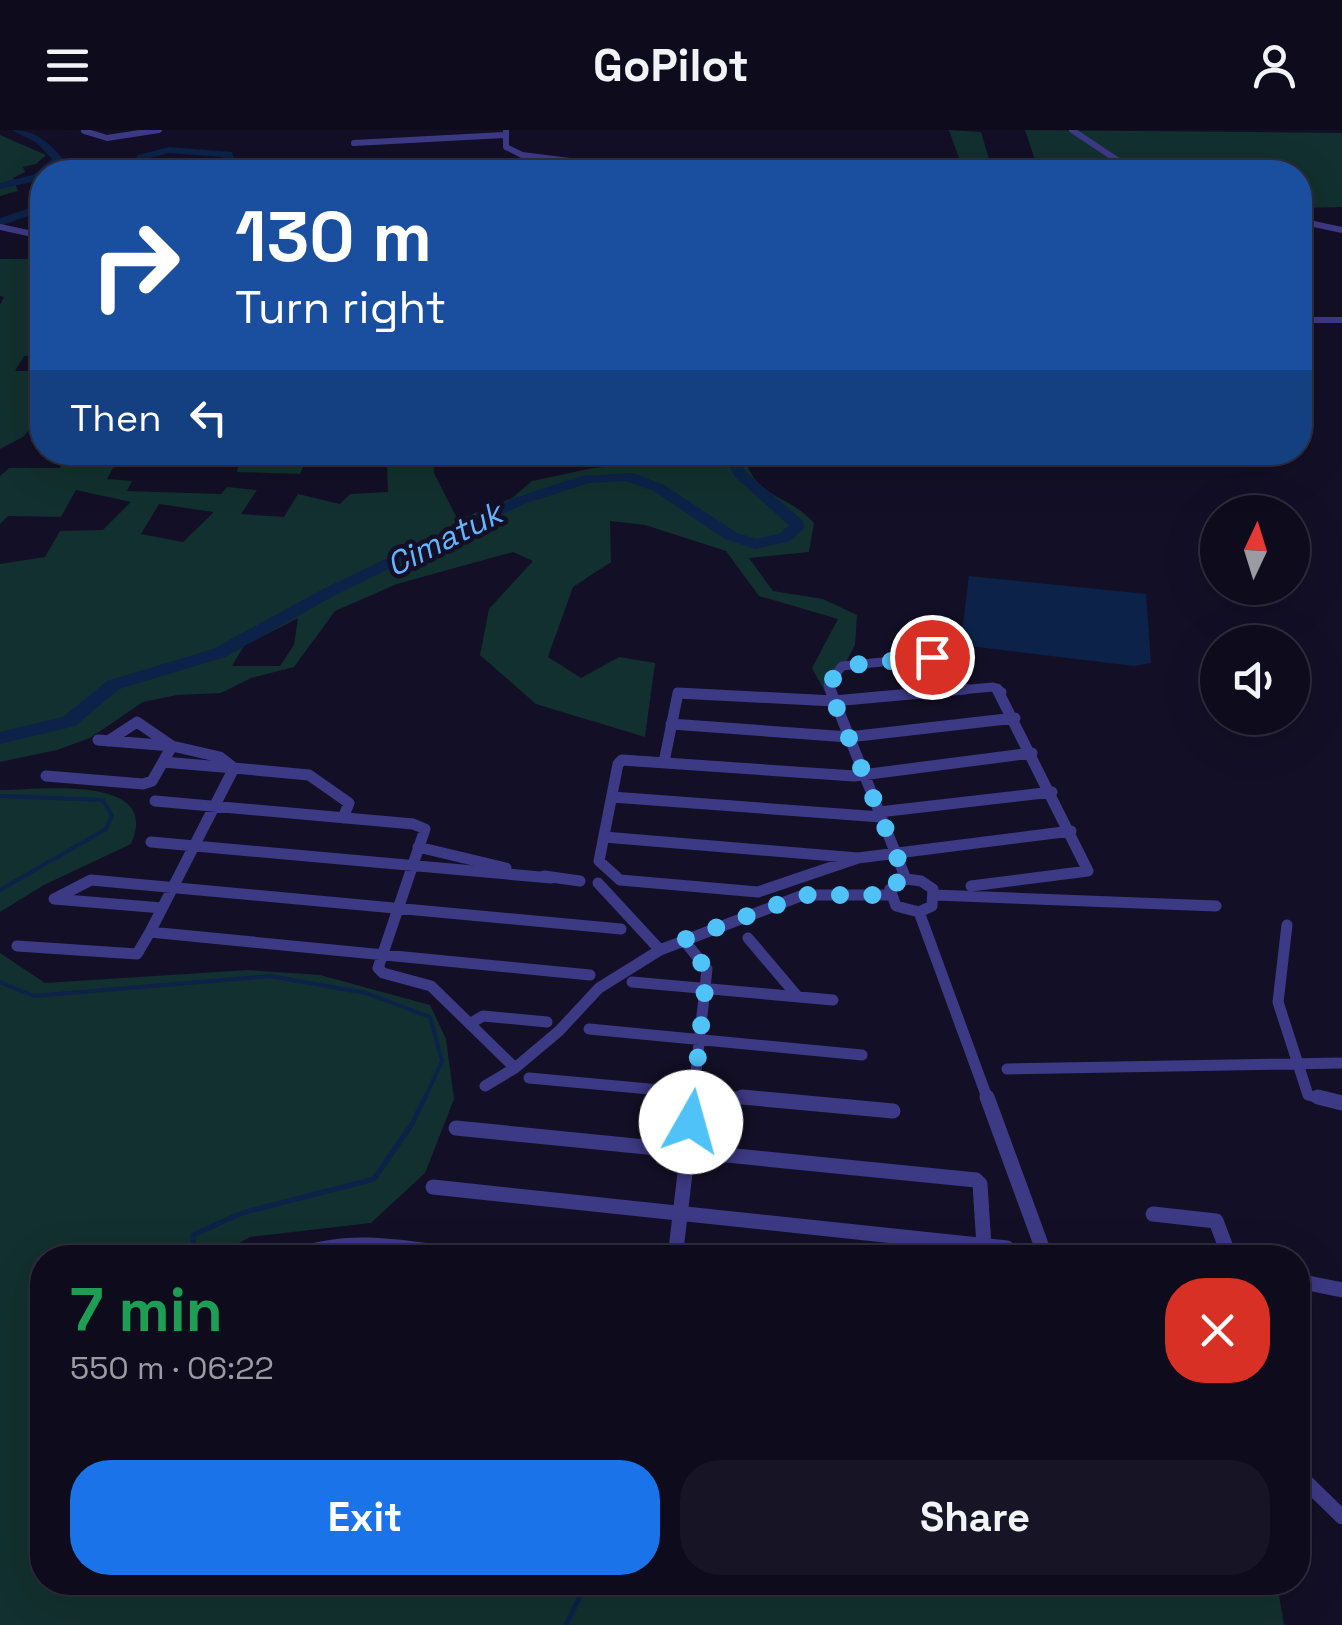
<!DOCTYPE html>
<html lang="en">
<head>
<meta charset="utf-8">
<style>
	body { margin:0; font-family:"Space Grotesk",sans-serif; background:#171425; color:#f1f3f6; height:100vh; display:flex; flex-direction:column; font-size:38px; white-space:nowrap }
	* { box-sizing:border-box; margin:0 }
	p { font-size:32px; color:#9b9ba3 }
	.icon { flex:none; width:55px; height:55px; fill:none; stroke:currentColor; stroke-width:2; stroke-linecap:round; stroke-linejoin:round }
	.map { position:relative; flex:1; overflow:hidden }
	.details { position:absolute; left:30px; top:1115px; width:1280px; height:350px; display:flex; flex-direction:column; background:#0e0b1c; border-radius:40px; box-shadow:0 10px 40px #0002,0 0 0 2px #2e2b3b }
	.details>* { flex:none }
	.guide { position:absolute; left:30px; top:30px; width:1282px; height:305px; border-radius:40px; box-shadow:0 10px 40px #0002,0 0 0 2px #2e2b3b; background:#1a4fa0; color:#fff; overflow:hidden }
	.needle { width:65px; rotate:4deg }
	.buttons { position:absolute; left:1200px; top:365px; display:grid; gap:20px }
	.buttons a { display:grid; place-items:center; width:110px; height:110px; border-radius:50%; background:#0e0b1c; box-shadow:0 10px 40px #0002,0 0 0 2px #2e2b3b; font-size:50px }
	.pin { position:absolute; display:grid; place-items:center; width:85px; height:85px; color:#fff; margin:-42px; border:5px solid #fff; border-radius:50%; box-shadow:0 2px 10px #0007 }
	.me { position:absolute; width:110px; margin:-55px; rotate:7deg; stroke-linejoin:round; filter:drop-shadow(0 0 8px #0008) }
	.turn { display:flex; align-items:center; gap:35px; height:210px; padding:0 40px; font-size:45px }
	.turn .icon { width:130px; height:130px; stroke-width:2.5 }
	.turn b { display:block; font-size:70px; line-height:85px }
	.then { display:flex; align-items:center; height:95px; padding:0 40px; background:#0003; gap:20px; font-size:38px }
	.round { display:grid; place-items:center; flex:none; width:105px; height:105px; border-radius:40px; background:#171425 }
	.head { display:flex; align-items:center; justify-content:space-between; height:170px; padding:0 40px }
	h1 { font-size:60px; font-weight:700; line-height:75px; color:#1e9e55 }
	.cta { display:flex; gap:20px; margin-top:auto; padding:20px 40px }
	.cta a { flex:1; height:115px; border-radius:40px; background:#1a73e8; color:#fff; font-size:40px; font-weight:700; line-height:115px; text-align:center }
	.cta a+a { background:#171425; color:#f1f3f6 }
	header { display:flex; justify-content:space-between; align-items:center; height:130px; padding:0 40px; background:#0e0b1c; font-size:45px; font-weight:700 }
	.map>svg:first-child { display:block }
	.green { fill:#12302f; fill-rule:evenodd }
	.water { fill:#0c2248 }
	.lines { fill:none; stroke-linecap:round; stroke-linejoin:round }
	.stream-far1 { stroke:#0c2248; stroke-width:4 }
	.stream { stroke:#0c2248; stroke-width:5 }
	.river { fill:#0c2248; fill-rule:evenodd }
	.minor-far3 { stroke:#3d3a85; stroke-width:6 }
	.minor-far2 { stroke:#3d3a85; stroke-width:9 }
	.minor-far1 { stroke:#3d3a85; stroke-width:11 }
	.minor { stroke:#3d3a85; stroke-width:15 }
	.route { stroke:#4fc3f7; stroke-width:18; stroke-dasharray:0 32.4 }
	.labels { text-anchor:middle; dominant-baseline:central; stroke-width:9; stroke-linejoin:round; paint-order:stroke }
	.water-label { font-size:32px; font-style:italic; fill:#62b6ff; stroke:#130f26 }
</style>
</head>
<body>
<header><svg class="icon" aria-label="menu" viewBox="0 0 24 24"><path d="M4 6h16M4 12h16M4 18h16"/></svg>GoPilot<svg class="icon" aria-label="person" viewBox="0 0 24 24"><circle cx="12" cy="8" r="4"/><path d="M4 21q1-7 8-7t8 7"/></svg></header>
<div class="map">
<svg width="1342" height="1495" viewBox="0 0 1342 1495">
	<rect width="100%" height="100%" fill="#130f26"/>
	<!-- green -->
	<path class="green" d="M949,0L981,2L993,42H964Z
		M1025,0L1342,3V77L1300,78V42H1039Z
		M0,5L46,25L36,34L23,37L25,42L13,48L18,61L0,66Z
		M0,129H42V225L24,226L15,241H31L42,235V286L23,307L0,319V175L4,167L0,166Z
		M77,323H309L300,344L237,342L239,334H125L113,338L107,349L132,351L127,361L221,364L227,357L257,360L241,384L284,387L298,364L340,374L350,364L388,362L387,336L360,332L363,323H433L434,343L458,390L512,368L532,351L593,338L648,333L674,323H744C753,369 787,363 814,393L809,422L749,428L773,461L823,469L857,485L855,515L828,567L812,538L838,489L759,466L726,421L645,395L610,391L611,432L573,457L548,527L581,548L619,527L655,533L645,607L536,574L480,525L489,479L533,431L513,422L397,454L335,481L294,537L251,548L221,563L177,565L143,572L90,608L57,620L0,632V434L45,427L60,401L103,400L131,372L76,360L61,387L8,386L0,394V346L9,338H59ZM159,374L213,382V383L183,412L141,404ZM298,488L294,515L280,536H232L244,516Z
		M0,660C38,660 163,643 131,714L44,755L0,782Z
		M0,823L45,853L248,840L320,845L430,875L446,909L454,969L425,1043L371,1093L250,1107L214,1127L42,1128V1452H1277L1284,1495H0Z"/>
	<!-- water -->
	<path class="water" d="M969,446L1146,464L1151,533L1134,536L969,516L961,510Z"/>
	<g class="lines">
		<!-- stream-far1 -->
		<path class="stream-far1" d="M0,666L103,670L112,686L106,699L0,760
			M0,852L34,866L270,846L366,863L430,887L442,931L424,970"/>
		<!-- stream -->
		<path class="stream" d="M194,1128L193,1105L242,1083L374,1049L412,994L425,967
			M566,1495L587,1452"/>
		<!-- river -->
		<path class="river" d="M12,0C36,0 48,12 63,29L49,42H42L41,50L0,59V53L33,45L52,29L37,13Z
			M169,17L232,22L239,42H228L223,27L169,23L146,29L142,38L144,42H134L130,38L138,25Z
			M427,28H476L488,37L482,42H470L475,37L473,34H427L382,42H360Z
			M42,74V81L0,96V88Z
			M722,322H737L746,342L804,392V398L790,411L756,419L725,409L654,361L626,351L589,353L524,374L337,464L225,527L119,559L75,596L0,614V602L63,587L107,551L213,519L325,458L514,368L582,346L633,343L664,355L737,403L757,409L779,404L789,395L735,347Z"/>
		<!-- minor-far3 -->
		<path class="minor-far3" d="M506,0V17L522,25L586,33L591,39L588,42
			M1072,0L1135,42
			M84,1L107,8L159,0
			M354,13L504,5
			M586,33L647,32L670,42
			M1300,91L1342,100
			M0,97L42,106
			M1300,190H1342"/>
		<!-- minor-far2 -->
		<path class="minor-far2" d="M831,562L828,555L842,536L932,527
			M937,562L993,557L1002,562"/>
		<!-- minor-far1 -->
		<path class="minor-far1" d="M830,559L906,749
			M671,594L849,607L1015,588
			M98,610L172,616L220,627L234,638L309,645L349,673L343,688
			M108,611L137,592L172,616L163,632L234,638L150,802L590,845
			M664,632L678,563L834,571L965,559
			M46,646L143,654L152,651L163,632
			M612,667L881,687
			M155,671L413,694L425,699L378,838L383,843L431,856L515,938
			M879,682L1052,662
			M604,707L858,728L1071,701
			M151,712L551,748
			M418,717L506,738
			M858,728L758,762L620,750L599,731L618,634L622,630L854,646L1032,623
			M544,746L580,751
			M906,749L921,751L933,759L932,776L919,782L896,776L890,759Z
			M598,753L660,820
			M971,756L1088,741L997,559
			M935,765L1216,776
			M162,778L54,769L91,750L621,799
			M919,782L988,970
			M1287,795L1278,872L1308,965L1328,970
			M748,808L798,867
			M683,809L707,839L693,970
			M17,816L137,824L150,802
			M632,852L833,870
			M471,893L483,886L547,892
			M589,899L862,925
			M1007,939L1342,933
			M529,948L770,970
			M485,956L515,938L559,901L599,858L660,820L803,765H889"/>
		<!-- minor -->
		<path class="minor" d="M742,967L893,981
			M987,967L1046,1128
			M1318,967L1342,973
			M456,998L976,1050L980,1054L984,1116
			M433,1057L1007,1118
			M1153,1084L1216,1091L1230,1128
			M291,1128C351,1103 416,1120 478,1128
			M675,1128L694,967
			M1298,1151L1342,1160
			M1298,1344L1342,1387"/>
	</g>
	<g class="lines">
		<!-- route -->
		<path class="route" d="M691,992L707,840L683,810L803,765H889L893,754L906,749L828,556L842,536L932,527"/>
	</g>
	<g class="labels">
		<!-- water labels -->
		<g class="water-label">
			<text transform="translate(444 409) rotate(-27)">Cimatuk</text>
		</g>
	</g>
</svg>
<div class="buttons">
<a><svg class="needle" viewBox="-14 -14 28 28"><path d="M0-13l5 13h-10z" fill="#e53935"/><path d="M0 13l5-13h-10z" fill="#9b9ba3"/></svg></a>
<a><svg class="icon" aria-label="sound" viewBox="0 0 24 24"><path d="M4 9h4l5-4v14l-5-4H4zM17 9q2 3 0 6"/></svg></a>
</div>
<div class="pin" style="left:932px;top:527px;background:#d93025"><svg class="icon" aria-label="arrive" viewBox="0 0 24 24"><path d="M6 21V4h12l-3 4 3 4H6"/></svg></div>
<svg class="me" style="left:691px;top:992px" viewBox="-20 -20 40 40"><circle r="19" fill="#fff"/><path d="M0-13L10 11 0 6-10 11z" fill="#4fc3f7"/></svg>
<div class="guide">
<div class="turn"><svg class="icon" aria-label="right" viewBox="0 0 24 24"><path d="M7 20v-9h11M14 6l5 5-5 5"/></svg><div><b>130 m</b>Turn right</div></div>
<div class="then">Then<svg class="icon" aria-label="left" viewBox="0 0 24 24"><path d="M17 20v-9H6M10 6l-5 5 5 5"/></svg></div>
</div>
<section class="details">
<div class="head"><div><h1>7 min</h1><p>550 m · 06:22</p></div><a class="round" style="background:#d93025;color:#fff"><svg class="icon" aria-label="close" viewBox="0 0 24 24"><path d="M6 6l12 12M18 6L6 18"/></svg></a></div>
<div class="cta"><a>Exit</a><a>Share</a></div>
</section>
</div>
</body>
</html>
